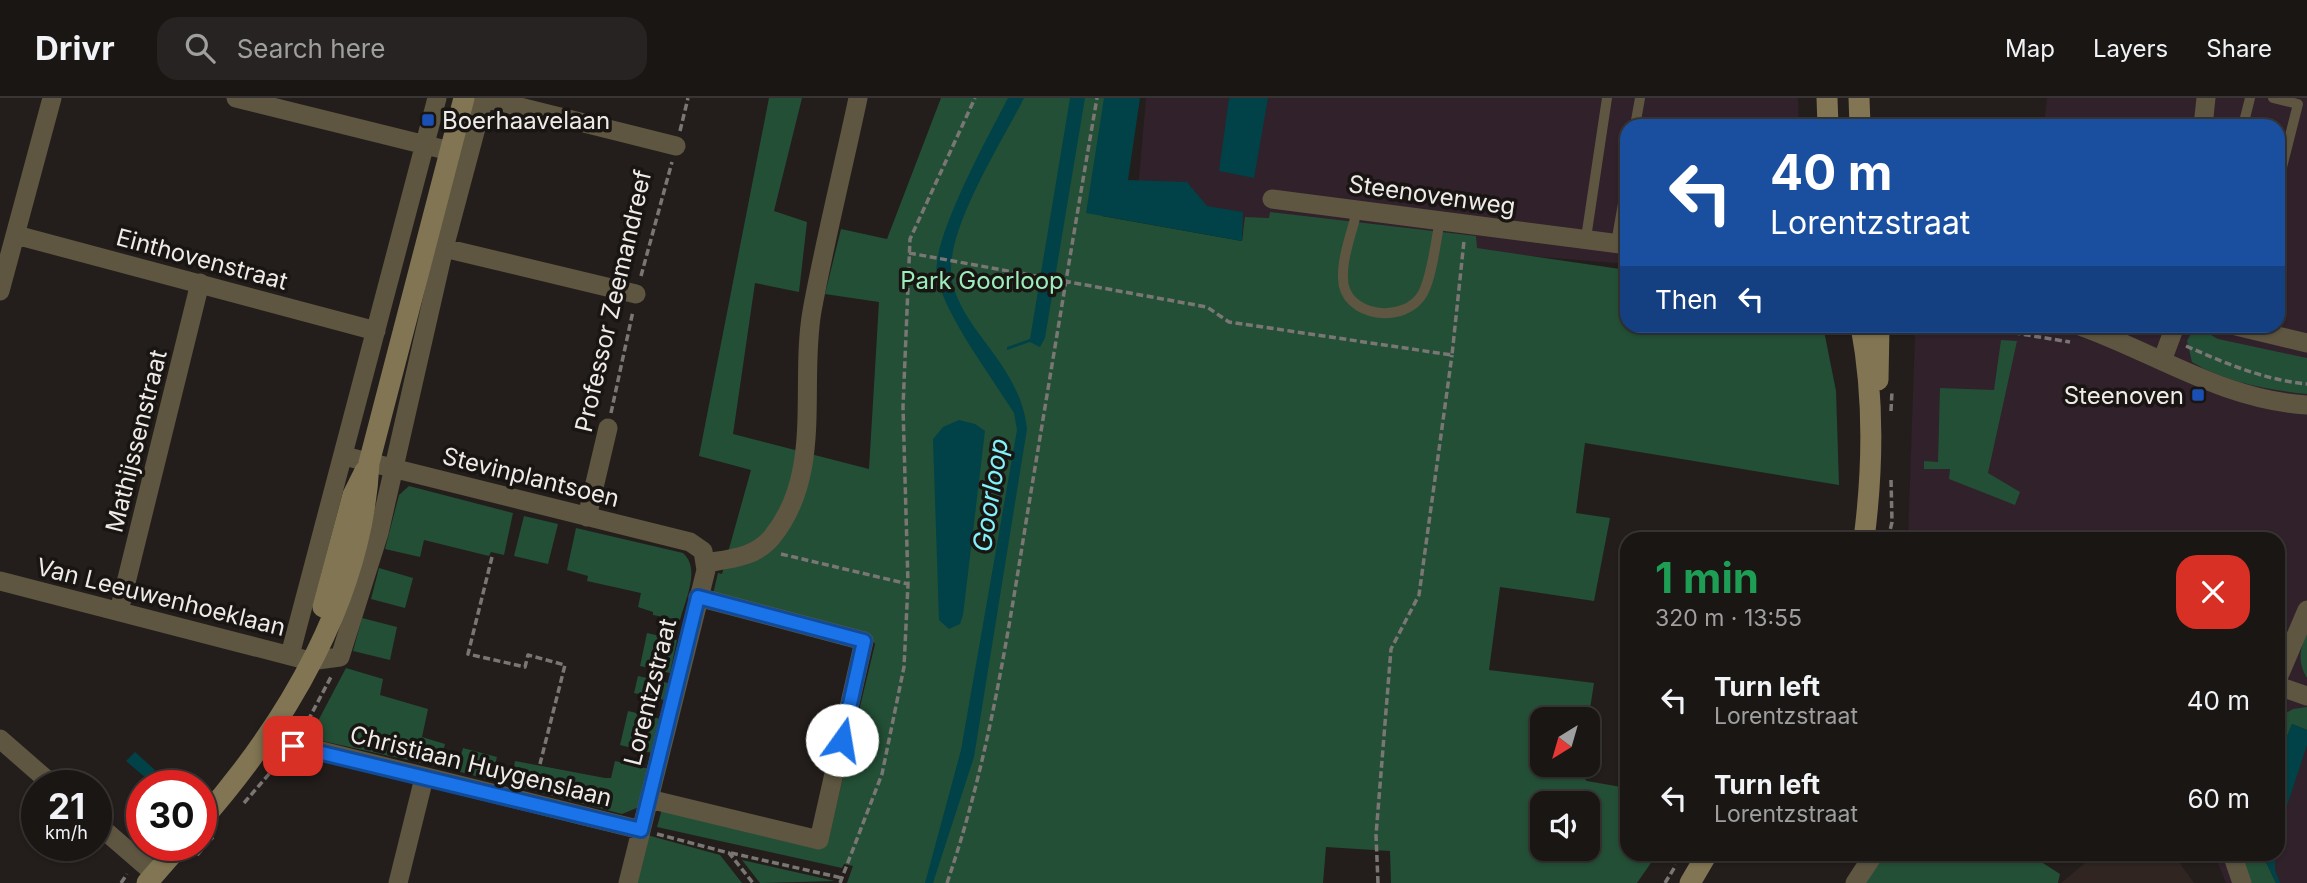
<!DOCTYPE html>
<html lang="en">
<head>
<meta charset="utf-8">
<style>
	body { margin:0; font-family:Inter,sans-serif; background:#272322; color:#f1f3f6; height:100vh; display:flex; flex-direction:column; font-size:26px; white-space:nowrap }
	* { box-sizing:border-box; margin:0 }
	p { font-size:23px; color:#9f9fa0 }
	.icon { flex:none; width:38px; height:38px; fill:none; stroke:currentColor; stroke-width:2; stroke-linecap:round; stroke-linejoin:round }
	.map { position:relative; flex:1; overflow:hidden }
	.side { position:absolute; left:1620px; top:434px; width:665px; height:329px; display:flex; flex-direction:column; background:#1a1614; border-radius:21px; box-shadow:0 2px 5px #0004,0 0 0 2px #383534 }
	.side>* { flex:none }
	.banner { position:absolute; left:1620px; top:21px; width:665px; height:214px; border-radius:21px; box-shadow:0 2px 5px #0004,0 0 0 2px #383534; background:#1a4fa0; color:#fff; overflow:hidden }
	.needle { width:46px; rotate:217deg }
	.fabs { position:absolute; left:1530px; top:609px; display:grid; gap:14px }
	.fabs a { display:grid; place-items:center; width:70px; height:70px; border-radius:14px; background:#1a1614; box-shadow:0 2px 5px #0004,0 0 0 2px #383534; font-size:35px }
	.speed { position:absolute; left:21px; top:672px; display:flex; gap:14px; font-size:35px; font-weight:700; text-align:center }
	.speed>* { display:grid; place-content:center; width:91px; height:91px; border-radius:50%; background:#1a1614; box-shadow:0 2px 5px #0004,0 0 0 2px #383534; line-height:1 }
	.speed small { font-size:18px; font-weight:400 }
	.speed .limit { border:10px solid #d22; background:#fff; color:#111 }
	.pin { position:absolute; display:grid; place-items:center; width:60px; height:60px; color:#fff; margin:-30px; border-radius:14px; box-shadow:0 4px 10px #0006 }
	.me { position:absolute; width:77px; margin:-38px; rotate:13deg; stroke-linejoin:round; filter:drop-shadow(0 0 5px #0008) }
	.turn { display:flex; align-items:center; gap:24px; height:147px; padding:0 35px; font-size:32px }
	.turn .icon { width:91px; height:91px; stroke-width:2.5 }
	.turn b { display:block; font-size:49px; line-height:60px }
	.then { display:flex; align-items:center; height:66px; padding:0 35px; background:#0003; gap:14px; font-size:26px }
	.round { display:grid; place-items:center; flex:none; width:74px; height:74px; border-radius:21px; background:#272322 }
	.headline { display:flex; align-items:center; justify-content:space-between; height:119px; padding:0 35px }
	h1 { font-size:42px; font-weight:700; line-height:52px; color:#1e9e55 }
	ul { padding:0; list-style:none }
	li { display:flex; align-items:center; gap:21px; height:98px; padding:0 35px }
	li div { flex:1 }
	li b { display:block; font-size:26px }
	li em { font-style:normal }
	header { display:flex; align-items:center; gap:42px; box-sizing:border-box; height:98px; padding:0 35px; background:#1a1614; border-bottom:2px solid #383534 }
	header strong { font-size:33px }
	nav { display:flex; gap:38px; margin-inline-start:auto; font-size:24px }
	.search { width:490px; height:63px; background:#272322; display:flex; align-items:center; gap:18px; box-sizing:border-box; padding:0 24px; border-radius:21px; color:#9f9fa0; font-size:26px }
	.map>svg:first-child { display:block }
	.built { fill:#302520 }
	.industrial { fill:#30212b }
	.green { fill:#234f36; fill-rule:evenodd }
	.water { fill:#004247 }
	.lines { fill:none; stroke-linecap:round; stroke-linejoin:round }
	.path { stroke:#7a7674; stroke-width:3.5; stroke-dasharray:7 3.5; stroke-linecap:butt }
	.lane { stroke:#5e5641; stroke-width:10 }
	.street { stroke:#5e5641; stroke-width:19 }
	.secondary { stroke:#817553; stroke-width:21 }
	.route-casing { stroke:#114b97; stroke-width:18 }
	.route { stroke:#1a73e8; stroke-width:12 }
	.transit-dot { fill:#1a4fb4; stroke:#191512; stroke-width:2.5 }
	.labels { text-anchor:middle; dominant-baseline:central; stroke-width:7; stroke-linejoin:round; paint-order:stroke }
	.poi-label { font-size:24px; fill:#eeebe9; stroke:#191512; text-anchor:start }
	.street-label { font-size:24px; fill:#eeebe9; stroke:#191512 }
	.park-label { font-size:24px; fill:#9cedbc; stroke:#191512 }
	.water-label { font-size:26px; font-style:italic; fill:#80f2fb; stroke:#191512 }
</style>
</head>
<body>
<header>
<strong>Drivr</strong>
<div class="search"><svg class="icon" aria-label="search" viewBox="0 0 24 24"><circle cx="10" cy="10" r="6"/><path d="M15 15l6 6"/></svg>Search here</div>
<nav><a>Map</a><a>Layers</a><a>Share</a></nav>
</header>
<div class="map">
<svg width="2307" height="785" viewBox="0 0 2307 785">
	<rect width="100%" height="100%" fill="#231e1b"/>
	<!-- built -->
	<path class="built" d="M2096,756H2173L2194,785H2061Z"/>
	<!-- industrial -->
	<path class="industrial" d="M1146,0H1798L1799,28H1628L1627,166L1246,135L1138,91Z
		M2047,0H2307V785H2226L2214,756H2278V441H1908L1915,236L1918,228H2278V28H2044Z"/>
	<!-- green -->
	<path class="green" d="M769,0H802L774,113L807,124L799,194L755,185L733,336L869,371L879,204L825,196L841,131L887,141L941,0H1127L1102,118L1242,143L1245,119L1269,120L1270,114L1476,138L1477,150L1627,172L1628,228H1823L1836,293L1839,387L1585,345L1576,415L1610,420L1594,503L1500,489L1489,572L1594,585L1587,630V621H1542V667H1582L1580,676L1587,683L1627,690L1628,756H1657L1637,785H1391L1390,753L1326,749L1323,785H847L853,768L844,766L842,770L657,729L662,711L828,742L875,546L869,537L713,496L718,475L722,476L751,372L699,358ZM1542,705H1587V751H1542Z
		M2195,228L2218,241L2307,260V296C2268,292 2225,284 2192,264L2187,243Z
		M2001,242L2017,243L1988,375L2020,394L2015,407L1949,381L1950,371H1924V363L1938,364L1940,290L1994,292Z
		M409,388L513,415L504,457L491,454L489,458L424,442L420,459L385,451L399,397Z
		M524,418L558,426L548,466L514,458Z
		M576,430L683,455C701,471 685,502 680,522L653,517V514L638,509L641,495L587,483L588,478L567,472Z
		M379,470L413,480L405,510L371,501Z
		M362,520L397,529L390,562L353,553Z
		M2307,534V580C2297,563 2300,551 2307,534Z
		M647,535L677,542L670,575L640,568Z
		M346,570L383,581L380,597L428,611L422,639L445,646L439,669L309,640Z
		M638,578L668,585L664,602L634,595Z
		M2307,609V632L2292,626L2279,658V619L2293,611Z
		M628,613L661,621L652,655L620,647Z
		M463,650L497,659L491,682L457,673Z
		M515,663L605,680H611L615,663L649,671L639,709L622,716L511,687Z
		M647,737L720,757L742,785H635Z
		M1884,756H2029L2060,776L2058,785H1866Z
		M2240,756H2262L2276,785H2250Z
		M742,762L835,783L760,785Z"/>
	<!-- water -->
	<path class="water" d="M1008,0H1024C1001,46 949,126 951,175C952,196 968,221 980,237C1002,267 1023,293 1027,331L974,659L933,785H925L961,652L1017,332L1014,315C991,278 946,219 937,179C930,143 990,35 1008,0Z
		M1070,0H1085L1045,240L1040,249L1030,244L1007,252V249L1030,241Z
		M1104,0H1140L1128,82L1187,84L1207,108L1243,114L1242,143L1086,115Z
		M1229,0H1268L1254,80L1219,73Z
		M959,322L975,326L985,333L963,517L960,526L949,531L939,522L933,341L943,329Z
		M2292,626L2307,632V647L2279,732V658Z
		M135,654L155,672L147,681L126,663Z
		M2262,756H2275V772L2280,785H2276Z"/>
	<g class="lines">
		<!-- path -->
		<path class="path" d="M680,33L688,0
			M909,155L1207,209L1229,224L1452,257L1464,143
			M641,178L672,64
			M1972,228L2070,244
			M2143,228L2154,233
			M1895,234L1915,228
			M2186,248C2225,265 2264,282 2307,286
			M1891,313L1892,293
			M611,315L633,213
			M1888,441L1892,424L1891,381
			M781,456L908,486
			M492,459L468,556L525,569L528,557L565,567L540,666
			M303,632L332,577
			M244,705L282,661
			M657,736L729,755L753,785
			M731,755L842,780
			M197,757L213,739
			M121,785L127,776
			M840,785L882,676L904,569L908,486L903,309L910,141L975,0
			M947,785C988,666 1007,542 1027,418C1050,279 1073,139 1097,0
			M1378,785L1376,737L1391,551L1419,497L1452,257
			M1665,785L1676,767"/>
		<!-- lane -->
		<path class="lane" d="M2273,0L2298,6L2278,85
			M1635,28L1640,0
			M2243,28L2250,0
			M1357,112C1353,132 1342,158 1343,180C1343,220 1406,227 1423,195C1432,178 1436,142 1440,122
			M1586,140L1607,0
			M1616,145L1628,77"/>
		<!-- street -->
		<path class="street" d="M236,0L466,57
			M484,0L676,48
			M2203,28L2206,0
			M1272,101L1628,147
			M16,137L376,233
			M444,150L636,196
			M0,193L52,0
			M2080,228C2156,255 2223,302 2307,307
			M2236,228L2307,245
			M2162,263L2175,228
			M344,358L690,444L703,453L706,472L628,785
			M587,419L608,330
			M705,465C729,461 755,460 772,439C824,375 799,288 812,213C825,142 843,71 858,0
			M0,483L310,563L340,559L379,435L444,150L484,0
			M119,513L200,185
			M290,557L437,0
			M2278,580L2307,512
			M2278,588L2307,598
			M269,640L641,732
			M0,641L54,688
			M649,701L819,742L864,543L698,499
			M96,725L155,776
			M2232,756L2242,785
			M398,785L424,680
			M1855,785L1874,756"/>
		<!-- secondary -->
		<path class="secondary" d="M1827,0L1828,28
			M1859,0L1860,28
			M1861,228C1874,297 1873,371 1864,441
			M1878,282L1879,228
			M323,509L353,397L365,373
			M201,723C287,625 363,498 369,365L464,0
			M147,785L180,747
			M1690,785L1707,756"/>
	</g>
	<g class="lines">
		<!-- route casing -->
		<g class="route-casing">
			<path id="route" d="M293,648L641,732L698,499L864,543L842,642"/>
		</g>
		<!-- route -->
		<use href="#route" class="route"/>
	</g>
	<!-- markers -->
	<g class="transit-dot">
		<rect x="421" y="15" width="14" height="14" rx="3.5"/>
		<rect x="2191" y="290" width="14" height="14" rx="3.5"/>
	</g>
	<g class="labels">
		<!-- poi labels -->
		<g class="poi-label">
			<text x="442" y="22">Boerhaavelaan</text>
			<text x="2184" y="297" text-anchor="end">Steenoven</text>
		</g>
		<!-- street labels -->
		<g class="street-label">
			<text transform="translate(1432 97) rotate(8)">Steenovenweg</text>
			<text transform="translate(202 161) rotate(15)">Einthovenstraat</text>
			<text transform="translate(613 203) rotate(-77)">Professor Zeemandreef</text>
			<text transform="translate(136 343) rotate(-76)">Mathijssenstraat</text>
			<text transform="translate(531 379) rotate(14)">Stevinplantsoen</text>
			<text transform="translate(161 499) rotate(14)">Van Leeuwenhoeklaan</text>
			<text transform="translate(650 594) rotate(-76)">Lorentzstraat</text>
			<text transform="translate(481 668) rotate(14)">Christiaan Huygenslaan</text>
		</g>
		<!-- park labels -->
		<g class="park-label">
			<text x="982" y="182">Park Goorloop</text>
		</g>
		<!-- water labels -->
		<g class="water-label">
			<text transform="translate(990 397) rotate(-81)">Goorloop</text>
		</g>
	</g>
</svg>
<div class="fabs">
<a><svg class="needle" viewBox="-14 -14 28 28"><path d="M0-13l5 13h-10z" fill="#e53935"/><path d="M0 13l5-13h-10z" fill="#9f9fa0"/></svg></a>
<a><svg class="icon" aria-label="sound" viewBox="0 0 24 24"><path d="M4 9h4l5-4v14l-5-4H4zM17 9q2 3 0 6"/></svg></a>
</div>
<div class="speed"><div>21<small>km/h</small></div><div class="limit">30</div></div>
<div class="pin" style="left:293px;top:648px;background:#d93025"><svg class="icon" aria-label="arrive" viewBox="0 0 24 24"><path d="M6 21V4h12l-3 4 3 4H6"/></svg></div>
<svg class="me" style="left:842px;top:642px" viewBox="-20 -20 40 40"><circle r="19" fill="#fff"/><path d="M0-13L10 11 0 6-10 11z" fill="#1a73e8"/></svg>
<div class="banner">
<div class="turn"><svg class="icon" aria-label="left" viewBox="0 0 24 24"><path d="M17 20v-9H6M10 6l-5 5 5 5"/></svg><div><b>40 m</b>Lorentzstraat</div></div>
<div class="then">Then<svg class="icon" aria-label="left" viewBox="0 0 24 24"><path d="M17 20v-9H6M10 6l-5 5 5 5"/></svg></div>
</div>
<section class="side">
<div class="headline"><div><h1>1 min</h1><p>320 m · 13:55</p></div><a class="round" style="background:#d93025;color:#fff"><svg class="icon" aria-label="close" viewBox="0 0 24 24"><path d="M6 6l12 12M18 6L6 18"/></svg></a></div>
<ul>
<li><svg class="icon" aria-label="left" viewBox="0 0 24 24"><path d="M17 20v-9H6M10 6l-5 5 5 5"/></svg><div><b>Turn left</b><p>Lorentzstraat</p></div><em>40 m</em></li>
<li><svg class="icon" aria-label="left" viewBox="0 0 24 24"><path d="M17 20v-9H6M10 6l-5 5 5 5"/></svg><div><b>Turn left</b><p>Lorentzstraat</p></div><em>60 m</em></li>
</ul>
</section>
</div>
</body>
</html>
